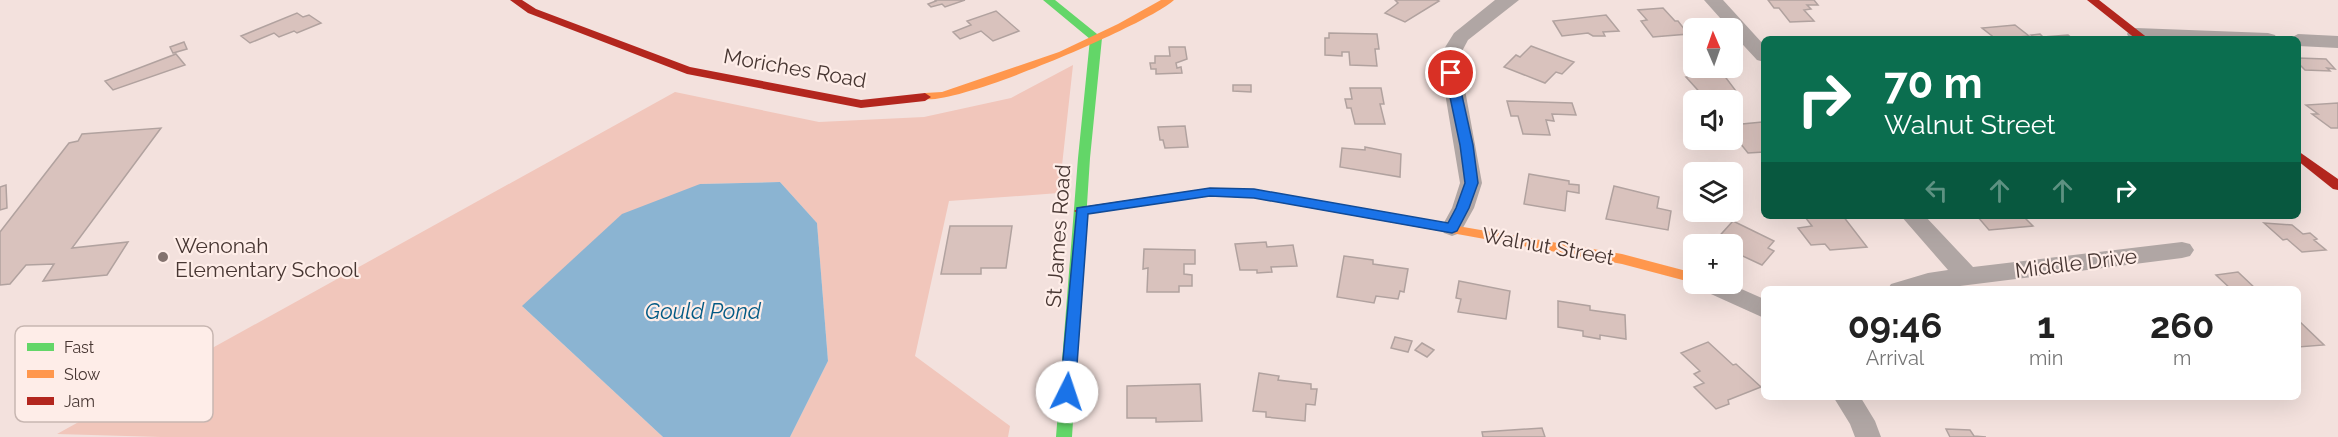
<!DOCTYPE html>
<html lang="en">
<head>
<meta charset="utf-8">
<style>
	body { margin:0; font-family:Raleway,sans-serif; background:#f6f6f6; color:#222; height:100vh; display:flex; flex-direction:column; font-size:22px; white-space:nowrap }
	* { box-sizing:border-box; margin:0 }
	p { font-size:20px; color:#767676 }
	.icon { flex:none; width:33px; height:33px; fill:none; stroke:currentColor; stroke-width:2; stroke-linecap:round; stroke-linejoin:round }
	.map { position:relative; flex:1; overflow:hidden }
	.side { position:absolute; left:1761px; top:286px; width:540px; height:114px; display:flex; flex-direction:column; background:#fff; border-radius:9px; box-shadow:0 6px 24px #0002 }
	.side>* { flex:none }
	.top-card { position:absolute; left:1761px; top:36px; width:540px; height:183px; border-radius:9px; box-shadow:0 6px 24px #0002; background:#0b6e4f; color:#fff; overflow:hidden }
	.needle { width:39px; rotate:358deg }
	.tools { position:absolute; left:1683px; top:18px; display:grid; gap:12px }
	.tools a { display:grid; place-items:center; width:60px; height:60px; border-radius:9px; background:#fff; box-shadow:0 6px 24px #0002; font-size:30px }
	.pin { position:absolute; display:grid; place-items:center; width:51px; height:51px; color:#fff; margin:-26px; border:3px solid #fff; border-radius:50%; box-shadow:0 2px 6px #0007 }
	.me { position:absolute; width:66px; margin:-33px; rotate:4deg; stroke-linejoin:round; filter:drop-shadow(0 0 4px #0008) }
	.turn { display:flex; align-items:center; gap:21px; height:126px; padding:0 24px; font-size:27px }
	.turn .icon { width:78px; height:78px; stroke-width:2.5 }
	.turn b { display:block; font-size:42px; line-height:51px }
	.lanes { display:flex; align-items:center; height:57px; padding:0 24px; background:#0003; justify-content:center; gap:30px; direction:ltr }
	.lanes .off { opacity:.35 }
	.eta { display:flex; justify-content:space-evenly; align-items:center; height:102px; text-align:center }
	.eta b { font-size:36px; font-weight:700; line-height:42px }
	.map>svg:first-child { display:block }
	.green { fill:#f1c6bb }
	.water { fill:#8bb4d2 }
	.building { fill:#d9c2bd; stroke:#b1a29f; stroke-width:1.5 }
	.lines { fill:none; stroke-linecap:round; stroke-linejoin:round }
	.street { fill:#b0a6a4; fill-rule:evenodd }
	.fast { fill:#63d668; fill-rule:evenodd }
	.slow { fill:#ff974d; fill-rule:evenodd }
	.jam { fill:#b3261e; fill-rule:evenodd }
	.route { fill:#1a73e8; stroke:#114b97; stroke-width:1.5 }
	.poi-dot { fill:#83726e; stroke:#feede8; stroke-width:2 }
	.labels { text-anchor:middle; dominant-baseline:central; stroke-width:4.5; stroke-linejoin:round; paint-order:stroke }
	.street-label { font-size:21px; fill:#473632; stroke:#feede8 }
	.poi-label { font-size:21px; fill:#473632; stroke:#feede8; text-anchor:start }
	.water-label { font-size:22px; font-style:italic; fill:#025a85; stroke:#feede8 }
	.key { fill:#feede8; stroke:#c7b6b1; stroke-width:1.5 }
	.key-label { font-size:16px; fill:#473632 }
</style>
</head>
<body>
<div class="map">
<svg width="2338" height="437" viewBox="0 0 2338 437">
	<rect width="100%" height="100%" fill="#f3e1dd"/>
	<!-- green -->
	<path class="green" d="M1073,65L1059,193L949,201L915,356L1010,426L1008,437H790L828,361L817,223L780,182L700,184L523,307L663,437H161L57,434L675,92L819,122L924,117L1011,98Z"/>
	<!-- water -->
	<path class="water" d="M780,182L817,223L828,361L790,437H663L522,306L622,214L700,184Z"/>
	<!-- building -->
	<path class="building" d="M935,0H965L945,7L942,4L931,7L928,4L936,1Z
		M1395,0H1437L1439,1L1405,22L1385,13L1398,3Z
		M1768,0H1814L1818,5H1807L1811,9L1804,10L1814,21L1790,22L1779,8H1774Z
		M1663,8L1675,21H1678L1688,34L1653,37L1641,21L1647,20L1638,10Z
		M996,11L1019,31L993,41L981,31L960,39L953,32L971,25L967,21Z
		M297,13L303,17L309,15L321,23L297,33L294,31L279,37L274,33L250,43L241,36Z
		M1606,15L1619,31L1603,32L1605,36H1593L1588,33L1562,36L1553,21Z
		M2015,25L2029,36L1996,39L1982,28Z
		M1329,33L1377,34L1379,49H1375L1377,66L1350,65L1349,52H1342V56L1325,55V38H1329Z
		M2040,34L2043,37L2068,35L2073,39H2036L2031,35Z
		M184,42L187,49L173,53L170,47Z
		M1531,46L1574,62L1562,74L1556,72L1545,83L1504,67L1516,55L1520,57Z
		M1169,47H1185L1187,59L1176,63L1177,68L1181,67L1182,73L1156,74V69H1151L1150,63H1155V56H1170Z
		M176,54L185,65L113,90L105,81Z
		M2298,58L2326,59L2335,69L2327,68L2330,71L2305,70L2298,63Z
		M1720,70L1739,95L1705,98L1686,77L1698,76L1695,72Z
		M1233,85H1251V92L1233,91Z
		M1350,88H1381L1384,104H1380L1385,124H1355L1351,108H1347L1345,99H1352Z
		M1507,101L1572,103L1576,115L1552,114L1554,121L1546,120L1550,135L1523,134L1518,116H1511Z
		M2338,103V128H2331L2312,114H2318L2306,105Z
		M1762,122L1764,125V152L1748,153L1740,143H1728L1725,140H1732V125Z
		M1185,126L1188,147L1165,148L1163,140H1160L1158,127Z
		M161,128L72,248L128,242L107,275L43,281L54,264L26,265L10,284L0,285V232L69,143L78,141L82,134Z
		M1365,147L1401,154L1400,177L1340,167L1342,148L1365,150Z
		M1529,174L1569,181V184L1579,185V193L1567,191L1565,211L1524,204Z
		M6,185L7,208L0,210V187Z
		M1614,186L1659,197L1657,208L1671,211L1668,230L1606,219Z
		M1843,216L1867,247L1830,250L1825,244L1811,245L1798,228L1812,226L1805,217Z
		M1977,216H2023L2033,226L1989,230Z
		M1733,221L1774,241L1768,248L1774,251L1762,265L1732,251V244L1714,242Z
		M2264,223L2292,225L2303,234L2310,233L2317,239L2314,240L2326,250L2302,252L2287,239L2283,240Z
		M950,226H1012L1006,268H981V274H941Z
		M1266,242L1267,247L1293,245L1297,266L1271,267L1272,272L1257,273V270H1240L1235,244Z
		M1144,249L1195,250V264H1184V274L1192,275V286H1179V292H1147L1148,268L1143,269Z
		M1344,256L1373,260V264L1408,269L1404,292L1400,291L1398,299L1376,296L1374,303L1337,297Z
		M2238,272L2257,290H2232L2216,275Z
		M1459,281L1510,291L1506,319L1458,312L1461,299L1456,298Z
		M1558,301L1590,306V310L1625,315L1626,339L1600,335V339L1583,336V331L1558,327Z
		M2298,320L2324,345L2298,347Z
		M1395,337L1412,341L1408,352L1391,348Z
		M1708,342L1733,365L1736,364L1761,387L1728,400L1729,404L1716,409L1694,387L1704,383L1694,374L1700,371L1681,353Z
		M1422,343L1434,350L1427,357L1415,350Z
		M1259,373L1279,376L1278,380L1311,384V389H1317L1315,405L1306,404L1305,421L1266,417V412L1253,411Z
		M1200,384L1202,421L1156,422V418H1127V386Z
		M1542,428L1545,437H1483L1482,432Z
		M1946,429L1970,430L1974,436L1986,437H1950Z"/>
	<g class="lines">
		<!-- street -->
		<path class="street" d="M1495,0H1519L1468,40L1459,57L1482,183L1474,208L1460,233L1452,236L1444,233L1441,228L1452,208L1460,183L1439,57L1454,33Z
			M1704,0H1723L1764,45V62L1757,60L1732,33V28H1729Z
			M2136,28L2268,33L2275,35L2277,39L2129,38L2127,34L2129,30Z
			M2298,34L2338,36V48L2298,46V39H2289Z
			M1901,216H1925L1973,267L2182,242L2190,244L2194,250L2190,256L2182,258L1928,290H1887L1891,284L1928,273L1948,270Z
			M1698,284H1730L1764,299V318L1702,290Z
			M1834,398H1861L1875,421L1881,437H1855L1850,424Z"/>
		<!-- fast -->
		<path class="fast" d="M1043,0H1055L1102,38L1090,158L1072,437H1056L1078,158L1090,39Z"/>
		<!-- slow -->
		<path class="slow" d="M1161,0H1174C1151,23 938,115 919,97L925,93L942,92L1059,52L1118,24Z
			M1440,223L1622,254L1694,273V283L1622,264L1435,230L1433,227L1435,224Z"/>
		<!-- jam -->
		<path class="jam" d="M510,0H522L536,9L690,67L861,100L925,93L931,97L925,101L861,108L687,74L528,13Z
			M2087,0H2099L2149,39H2136Z
			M2298,151L2338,179V190L2333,189L2298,161Z
			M1210,188L1254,190L1440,223L1447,227L1440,231L1254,198L1210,196L1081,215L1074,211L1081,207Z"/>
	</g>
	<!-- route -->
	<path class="route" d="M1451,70L1457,73L1473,145L1478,183L1469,208L1457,231L1452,233L1254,198L1210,196L1088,214L1075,392L1073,396H1062L1060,392L1077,208L1210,188L1254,189L1448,223L1456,208L1465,183L1460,145L1445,73Z"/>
	<!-- markers -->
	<circle class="poi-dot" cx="163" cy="257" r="6"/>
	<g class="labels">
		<!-- street labels -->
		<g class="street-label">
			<text transform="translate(795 68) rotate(10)">Moriches Road</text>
			<text transform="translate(1058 236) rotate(-86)">St James Road</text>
			<text transform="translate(1548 246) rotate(10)">Walnut Street</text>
			<text transform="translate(2076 263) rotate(-7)">Middle Drive</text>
		</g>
		<!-- poi labels -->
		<g class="poi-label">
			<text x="175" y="245">Wenonah<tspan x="175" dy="24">Elementary School</tspan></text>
		</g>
		<!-- water labels -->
		<g class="water-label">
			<text x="703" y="311">Gould Pond</text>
		</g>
	</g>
	<!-- legend -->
	<rect x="15" y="326" width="198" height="96" rx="9" class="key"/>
	<rect x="27" y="343" width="27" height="8" fill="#63d668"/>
	<rect x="27" y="370" width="27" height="8" fill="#ff974d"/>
	<rect x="27" y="397" width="27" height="8" fill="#b3261e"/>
	<g class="key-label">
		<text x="64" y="353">Fast</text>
		<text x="64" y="380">Slow</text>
		<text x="64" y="407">Jam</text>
	</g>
</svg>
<div class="tools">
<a><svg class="needle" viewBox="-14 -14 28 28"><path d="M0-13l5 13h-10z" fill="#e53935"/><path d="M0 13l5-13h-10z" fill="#767676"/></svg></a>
<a><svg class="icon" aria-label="sound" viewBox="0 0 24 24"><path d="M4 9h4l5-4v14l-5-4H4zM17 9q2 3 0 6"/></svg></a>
<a><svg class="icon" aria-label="layers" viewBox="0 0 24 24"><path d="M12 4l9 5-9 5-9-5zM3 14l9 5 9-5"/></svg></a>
<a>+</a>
</div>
<div class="pin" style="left:1451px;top:73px;background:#d93025"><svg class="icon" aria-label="arrive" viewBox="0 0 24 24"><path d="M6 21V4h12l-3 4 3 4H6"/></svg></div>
<svg class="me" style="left:1067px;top:392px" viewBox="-20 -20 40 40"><circle r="19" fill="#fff"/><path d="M0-13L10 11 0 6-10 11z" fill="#1a73e8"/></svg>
<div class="top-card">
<div class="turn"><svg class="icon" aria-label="right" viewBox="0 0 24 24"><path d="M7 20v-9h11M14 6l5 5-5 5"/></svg><div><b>70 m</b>Walnut Street</div></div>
<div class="lanes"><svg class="icon off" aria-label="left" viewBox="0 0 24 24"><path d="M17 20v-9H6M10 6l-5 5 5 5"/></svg><svg class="icon off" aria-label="ahead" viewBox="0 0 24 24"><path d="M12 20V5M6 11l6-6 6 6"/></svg><svg class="icon off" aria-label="ahead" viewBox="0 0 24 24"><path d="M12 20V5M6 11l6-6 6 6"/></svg><svg class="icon" aria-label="right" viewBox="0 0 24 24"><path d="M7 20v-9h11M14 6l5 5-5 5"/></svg></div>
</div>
<section class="side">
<div class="eta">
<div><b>09:46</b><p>Arrival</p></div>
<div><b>1</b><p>min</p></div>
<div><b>260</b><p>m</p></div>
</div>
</section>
</div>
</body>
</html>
